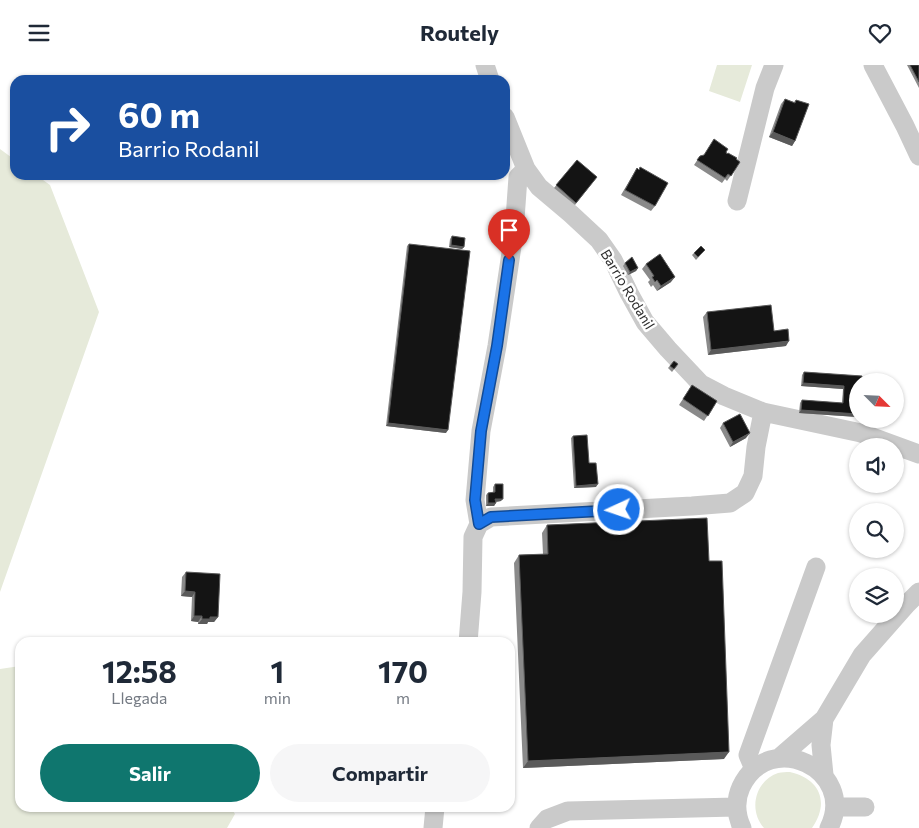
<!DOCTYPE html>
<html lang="es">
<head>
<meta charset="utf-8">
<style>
	body { margin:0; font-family:Commissioner,sans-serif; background:#f6f6f7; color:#1f2937; height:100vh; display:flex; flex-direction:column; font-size:19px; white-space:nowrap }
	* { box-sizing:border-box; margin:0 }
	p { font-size:16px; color:#747a83 }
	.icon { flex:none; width:28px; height:28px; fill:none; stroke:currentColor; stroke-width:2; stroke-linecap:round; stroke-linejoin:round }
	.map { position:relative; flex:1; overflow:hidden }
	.sheet { position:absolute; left:15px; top:572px; width:500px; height:175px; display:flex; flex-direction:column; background:#fff; border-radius:15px; box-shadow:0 1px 4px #0004 }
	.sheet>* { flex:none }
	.guide { position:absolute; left:10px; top:10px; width:500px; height:105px; border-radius:15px; box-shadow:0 1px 4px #0004; background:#1a4fa0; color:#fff; overflow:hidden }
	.needle { width:32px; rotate:114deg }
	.fabs { position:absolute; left:849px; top:308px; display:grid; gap:10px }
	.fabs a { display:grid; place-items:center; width:55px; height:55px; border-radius:50%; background:#fff; box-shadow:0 1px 4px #0004; font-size:25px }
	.pin { position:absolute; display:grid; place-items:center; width:42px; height:42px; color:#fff; margin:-51px -21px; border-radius:50% 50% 50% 0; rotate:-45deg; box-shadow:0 0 5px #0007 }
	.pin .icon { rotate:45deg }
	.me { position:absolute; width:55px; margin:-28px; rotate:267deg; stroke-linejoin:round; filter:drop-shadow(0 0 4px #0008) }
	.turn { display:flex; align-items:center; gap:18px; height:105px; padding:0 25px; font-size:22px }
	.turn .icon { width:65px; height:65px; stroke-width:2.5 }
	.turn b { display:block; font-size:35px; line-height:42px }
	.eta { display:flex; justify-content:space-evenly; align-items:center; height:85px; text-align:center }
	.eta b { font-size:30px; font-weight:700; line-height:35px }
	.action { display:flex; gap:10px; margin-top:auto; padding:10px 25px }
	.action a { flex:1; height:58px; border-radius:30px; background:#0f766e; color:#fff; font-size:20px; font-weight:700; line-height:58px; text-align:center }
	.action a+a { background:#f6f6f7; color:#1f2937 }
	header { display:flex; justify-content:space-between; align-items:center; height:65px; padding:0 25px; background:#fff; font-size:22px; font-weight:700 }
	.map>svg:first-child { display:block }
	.green { fill:#e6eada }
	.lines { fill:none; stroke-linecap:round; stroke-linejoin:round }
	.minor { stroke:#cacaca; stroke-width:19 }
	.wall { fill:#8a8a8a }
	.shaded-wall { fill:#5a5a5a }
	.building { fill:#141414; stroke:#5a5a5a }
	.route-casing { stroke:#114b97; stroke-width:12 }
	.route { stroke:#1a73e8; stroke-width:9 }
	.labels { text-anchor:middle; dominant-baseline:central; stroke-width:5; stroke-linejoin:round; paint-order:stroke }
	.street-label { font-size:14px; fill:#2d2d2d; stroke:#fff }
</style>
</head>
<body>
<header><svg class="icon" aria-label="menu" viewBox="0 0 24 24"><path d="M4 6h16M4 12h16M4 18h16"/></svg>Routely<svg class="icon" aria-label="heart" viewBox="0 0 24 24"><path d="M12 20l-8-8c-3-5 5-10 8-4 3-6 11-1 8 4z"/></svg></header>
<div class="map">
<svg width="919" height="763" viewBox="0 0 919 763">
	<rect width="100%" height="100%" fill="#fff"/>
	<!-- green -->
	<path class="green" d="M717,0H752L740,37L709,26Z
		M0,84L15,95V110H36L50,120L99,247L0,527Z
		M20,601V742L231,743L235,749L227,763H0V604Z
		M790,707C820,714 830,737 812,763H764C748,745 755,716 778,708C782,707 786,707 790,707Z"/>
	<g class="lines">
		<!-- minor -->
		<path class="minor" d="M485,0L490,15
			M873,0L905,61L919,91
			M505,52L526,104L539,122L571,149L599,175L613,195L629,228L645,257L668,284L701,319L724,331L763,347L861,368L919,389
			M737,136L765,23L774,0
			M479,459L475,435L481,366L497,281L514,168L518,112L526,104
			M468,578L472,527L473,472L479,459L491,452L692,441L730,438L745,428L753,411L756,382L763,347
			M779,693L824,654L862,590L907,539L919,527
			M754,704L748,690L816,502
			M824,710L821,680L824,654
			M835,742H865
			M433,763L435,742
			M539,763L547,754L568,746L736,742
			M742,763C736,750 735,735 741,722C769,662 858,705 829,763"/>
	</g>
	<!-- wall -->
	<path class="wall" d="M907,0H919V23Z
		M785,34L794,37L796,35L795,76L792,81L769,72L781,39Z
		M726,87L740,97L727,116L725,114L722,118L694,100L700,91Z
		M577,95L597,112L575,140L554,123Z
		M637,103L655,141L651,146L621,130Z
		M452,171L464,182L462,184L449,182L450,174Z
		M409,179L446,368L386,361L407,181Z
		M705,185L696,195L692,190L694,188Z
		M625,198L638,203L636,206L628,210L623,201Z
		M646,199L671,217L657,226L653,220L651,222L648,217L650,215L642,204Z
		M707,247L774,266L786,281L708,290L703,252Z
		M674,296L678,299L672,307L668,303Z
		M804,307L862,311L857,352L799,348L800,338L802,335L842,338L843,324L801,321L802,310Z
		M692,320L717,336L704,356L679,340Z
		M723,358L746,373L730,382L720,363Z
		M573,371L589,398L596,422L574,423L571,373Z
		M495,419L501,436L496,437L494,441H486V430L488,428L493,427V422Z
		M547,460L709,496L724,694L523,703L514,498L519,490L543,489L542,468Z
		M186,507L218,552L214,557H208L207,559H198V557L191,556L192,532L181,531L182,512Z"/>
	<!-- shaded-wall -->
	<path class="shaded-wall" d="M773,67L795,76L792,81L769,72Z
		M451,180L464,182L462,184L449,182Z
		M638,203L636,206L628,210L630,207Z
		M675,212L671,217L657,226L661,221Z
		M789,276L786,281L708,290L711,285Z
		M803,318L844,321L843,324L801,321Z
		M801,345L858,349V352L799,348Z
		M388,358L448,365L446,368L386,361Z
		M750,368L746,373L730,382L733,377Z
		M598,419L596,422L574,423L576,421Z
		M495,434H503L501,436L494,437Z
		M488,438H496L494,441H486Z
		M185,526L195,527L192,532L181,531Z
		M194,551H202L198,557L191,556Z
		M210,552H218L214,557H208L207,559H198L202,554Z
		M729,687L724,694L523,703L528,696Z"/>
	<!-- building -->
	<path class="building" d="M910,0H919V17Z
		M785,34L795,38L796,35L809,39L795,76L773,67Z
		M714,74L728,84L726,87L727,89L728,88L737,93L736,94L740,97L731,111L728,109L725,113L697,95L700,91L704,90Z
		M577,95L597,112L576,138L556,120Z
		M640,102L668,118L655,141L625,125L637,103L639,105Z
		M452,171L465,173L464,182L451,180Z
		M409,179L470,186L448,365L388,358Z
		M701,181L705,185L698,192L694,188Z
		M660,189L675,212L661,221L657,215L655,217L652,212L654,211L646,199Z
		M632,192L638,203L630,207L625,198Z
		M771,240L774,266L788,264L789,276L711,285L707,247Z
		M674,296L678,299L674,304L670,301Z
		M804,307L862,311V316H858V349L801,345L802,335L843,338L844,321L803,318Z
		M692,320L717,336L708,351L683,334Z
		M740,349L750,368L733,377L723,358Z
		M587,370L589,398H596L598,419L576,421L573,371Z
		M495,419H503V434H495L496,438H488V428L495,427Z
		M707,453L709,496H722L729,687L528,696L519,490L548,489L547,460Z
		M186,507L220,509L218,552H210V554H202V551H194L195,527L185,526Z"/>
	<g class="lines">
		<!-- route casing -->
		<g class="route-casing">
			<path id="route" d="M509,195L497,281L481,366L475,435L479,459L491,452L619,445"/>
		</g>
		<!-- route -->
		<use href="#route" class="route"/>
	</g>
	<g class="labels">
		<!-- street labels -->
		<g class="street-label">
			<text transform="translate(628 224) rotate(59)">Barrio Rodanil</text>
		</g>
	</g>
</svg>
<div class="fabs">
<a><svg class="needle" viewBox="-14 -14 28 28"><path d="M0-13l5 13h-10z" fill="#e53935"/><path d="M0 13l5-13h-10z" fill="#747a83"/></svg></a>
<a><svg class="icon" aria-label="sound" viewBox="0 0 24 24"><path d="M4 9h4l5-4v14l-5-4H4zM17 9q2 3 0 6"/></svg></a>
<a><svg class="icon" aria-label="search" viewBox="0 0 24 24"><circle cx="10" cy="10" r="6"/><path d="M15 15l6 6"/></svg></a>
<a><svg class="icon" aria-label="layers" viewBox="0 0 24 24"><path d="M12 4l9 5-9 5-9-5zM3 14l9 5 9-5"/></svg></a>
</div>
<div class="pin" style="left:509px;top:195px;background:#d93025"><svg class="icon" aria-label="arrive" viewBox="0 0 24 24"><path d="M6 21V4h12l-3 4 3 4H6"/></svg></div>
<svg class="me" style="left:619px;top:445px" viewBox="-20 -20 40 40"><circle r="17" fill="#1a73e8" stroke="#fff" stroke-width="3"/><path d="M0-11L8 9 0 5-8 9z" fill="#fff"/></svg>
<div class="guide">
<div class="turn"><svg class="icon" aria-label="right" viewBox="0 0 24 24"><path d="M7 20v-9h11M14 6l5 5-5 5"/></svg><div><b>60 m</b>Barrio Rodanil</div></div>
</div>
<section class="sheet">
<div class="eta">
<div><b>12:58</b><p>Llegada</p></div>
<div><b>1</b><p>min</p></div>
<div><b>170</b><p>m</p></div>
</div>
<div class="action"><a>Salir</a><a>Compartir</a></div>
</section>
</div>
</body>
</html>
